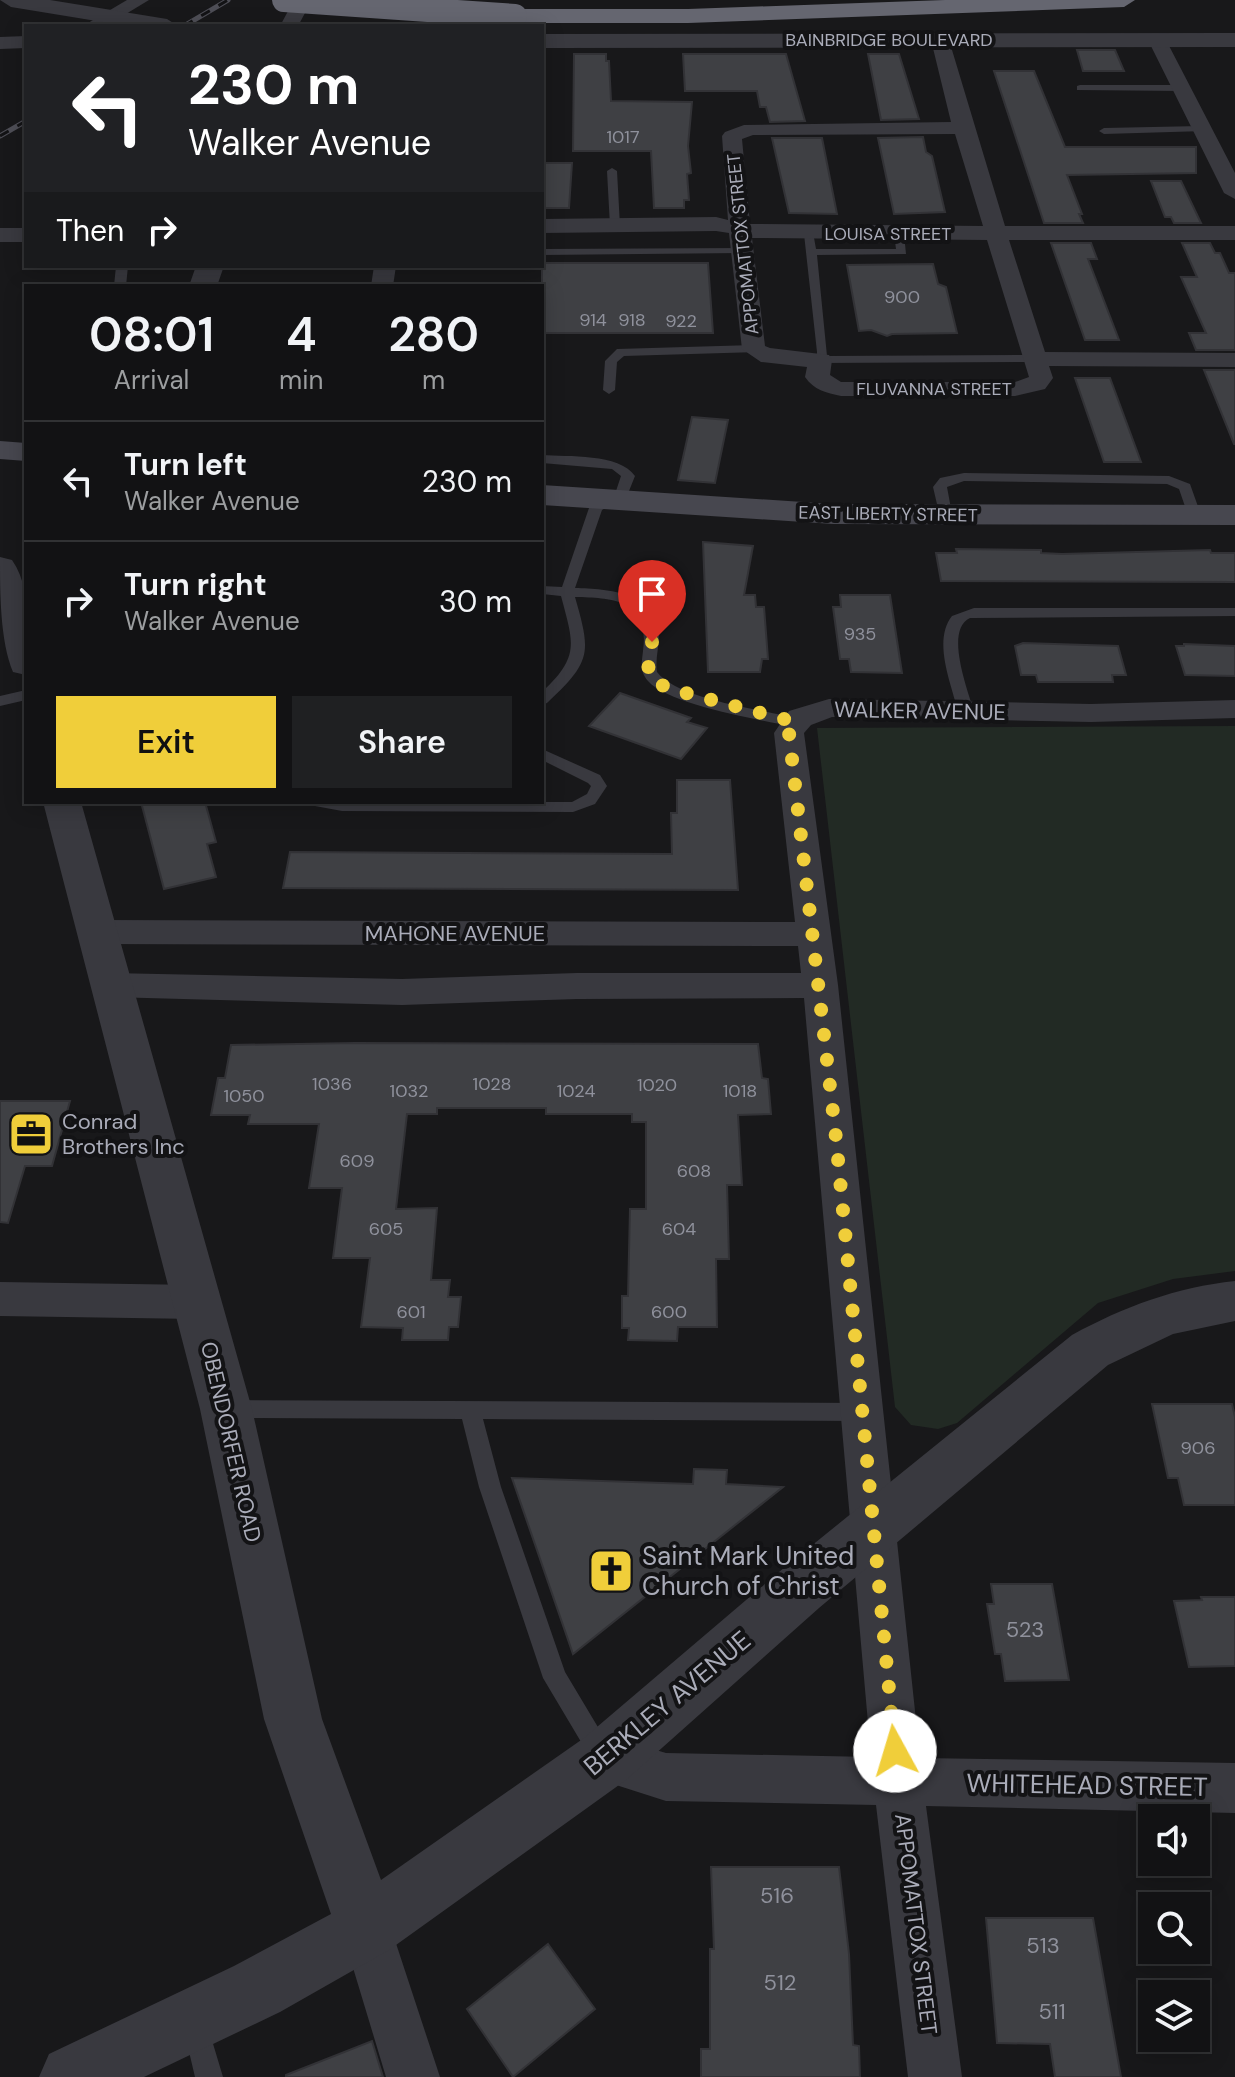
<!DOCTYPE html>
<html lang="en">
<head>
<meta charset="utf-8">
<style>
	body { margin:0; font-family:"DM Sans",sans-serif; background:#1f2022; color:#f1f3f6; height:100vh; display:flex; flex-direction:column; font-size:30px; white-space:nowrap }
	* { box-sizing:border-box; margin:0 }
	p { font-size:26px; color:#9c9ea0 }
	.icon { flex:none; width:44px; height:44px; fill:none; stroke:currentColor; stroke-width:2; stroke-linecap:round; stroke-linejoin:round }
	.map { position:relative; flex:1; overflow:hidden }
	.panel { position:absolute; left:24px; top:284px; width:520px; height:520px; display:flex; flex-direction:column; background:#121214; border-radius:0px; box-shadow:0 4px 20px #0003,0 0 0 2px #313234 }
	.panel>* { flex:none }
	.hud { position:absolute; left:24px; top:24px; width:520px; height:244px; border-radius:0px; box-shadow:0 4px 20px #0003,0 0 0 2px #313234; background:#202124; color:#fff; overflow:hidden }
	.tools { position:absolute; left:1138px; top:1804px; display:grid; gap:16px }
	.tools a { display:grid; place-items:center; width:72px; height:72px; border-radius:0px; background:#121214; box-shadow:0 4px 20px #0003,0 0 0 2px #313234; font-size:40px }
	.pin { position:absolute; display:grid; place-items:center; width:68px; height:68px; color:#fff; margin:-82px -34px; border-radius:50% 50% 50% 0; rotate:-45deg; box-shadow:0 0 8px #0007 }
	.pin .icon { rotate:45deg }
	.me { position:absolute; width:88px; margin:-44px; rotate:354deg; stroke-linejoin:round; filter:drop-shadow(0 0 6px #0008) }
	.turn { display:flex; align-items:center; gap:28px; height:168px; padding:0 32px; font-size:36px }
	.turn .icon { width:104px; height:104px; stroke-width:2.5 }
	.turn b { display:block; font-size:56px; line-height:68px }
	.then { display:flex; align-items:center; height:76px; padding:0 32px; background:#0003; gap:16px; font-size:30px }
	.eta { display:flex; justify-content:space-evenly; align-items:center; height:136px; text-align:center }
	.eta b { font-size:48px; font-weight:600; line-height:56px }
	.action { display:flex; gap:16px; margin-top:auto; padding:16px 32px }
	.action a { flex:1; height:92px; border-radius:0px; background:#f0ce3a; color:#111; font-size:32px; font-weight:600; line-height:92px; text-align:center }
	.action a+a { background:#1f2022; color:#f1f3f6 }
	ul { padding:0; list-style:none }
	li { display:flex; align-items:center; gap:24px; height:120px; padding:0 32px; border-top:2px solid #313234 }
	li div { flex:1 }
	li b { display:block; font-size:30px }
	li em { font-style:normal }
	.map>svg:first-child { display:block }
	.green { fill:#222a24 }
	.building { fill:#3f4044; stroke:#323236; stroke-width:2 }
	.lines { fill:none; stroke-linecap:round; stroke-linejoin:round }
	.service { fill:#39393f; fill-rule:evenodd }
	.minor { fill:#39393f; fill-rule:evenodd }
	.tertiary { fill:#39393f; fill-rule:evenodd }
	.secondary { fill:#47474f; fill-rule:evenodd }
	.motorway { fill:#656670; fill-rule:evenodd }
	.rail-casing { stroke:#4e4e56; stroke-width:5 }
	.rail { stroke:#131315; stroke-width:3; stroke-dasharray:10; stroke-linecap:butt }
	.motorway-bridge { stroke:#656670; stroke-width:24 }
	.route { stroke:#f0ce3a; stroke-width:14; stroke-dasharray:0 25.2 }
	.labels { text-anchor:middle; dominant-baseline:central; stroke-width:8; stroke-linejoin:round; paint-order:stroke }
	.far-street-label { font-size:18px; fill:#aaacb9; stroke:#131315 }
	.number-label { font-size:18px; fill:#8f919c }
	.street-label { font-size:22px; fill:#aaacb9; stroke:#131315 }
	.poi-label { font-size:22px; fill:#aaacb9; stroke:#131315; text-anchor:start }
	.near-number-label { font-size:22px; fill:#8f919c }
	.near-poi-label { font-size:26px; fill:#aaacb9; stroke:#131315; text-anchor:start }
	.near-street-label { font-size:26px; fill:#aaacb9; stroke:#131315 }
</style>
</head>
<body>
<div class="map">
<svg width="1235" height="2077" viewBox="0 0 1235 2077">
	<rect width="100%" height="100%" fill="#18181a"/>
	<!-- green -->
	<path class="green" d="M1235,726V1271L1173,1279L1098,1303L957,1423L938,1429L911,1425L895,1407L817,728Z"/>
	<!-- building -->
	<path class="building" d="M1077,50H1115L1124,71H1083Z
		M574,54H606V61H609L611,101L692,102L688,146L691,173L687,174L689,200H684V208H654L651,151H573Z
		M683,54H786L805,121L770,122L766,107H760L757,91H685Z
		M868,54H899L919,119L881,120Z
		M994,71H1034L1065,147H1196V173L1067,175L1082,214H1079L1083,223H1044Z
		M923,137L926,152L932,156L945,212L894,214L878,138Z
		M772,138H822L837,214L789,213Z
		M542,163H572L569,208H542Z
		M1151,181H1181L1201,223H1174L1171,217H1165Z
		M1051,243H1091L1097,259H1088L1119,340H1085Z
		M1182,243H1210L1215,253H1220L1229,273H1235V350H1196L1189,333H1206L1181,277H1197Z
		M542,263H708L713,333H542Z
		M933,264L938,284L946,287L957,333L892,334L887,336L871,330L859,331L847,265Z
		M1204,370H1235V444H1234Z
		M1075,378H1110L1141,462H1104Z
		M692,417L728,420L715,483L678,480Z
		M703,542L753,546L744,595H755L756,607H764L768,659H762L760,672H708Z
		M956,549L1041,550V553L1062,554L1210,550L1211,553H1235V582L941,581L936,553H957Z
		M840,595H890L902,673L851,672L849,659H840L833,607H841Z
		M1023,643L1118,646L1126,675H1112L1113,682H1038L1036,675H1021L1015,646Z
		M1184,644L1235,646V676L1185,675L1176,646H1184Z
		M620,693L691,718L687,722L707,728L681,759L589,726Z
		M677,780H730L738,890L283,888L290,852L672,854L671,813H677Z
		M141,802H205L216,842L207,844L216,877L164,889Z
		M355,1043L758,1044L762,1078L768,1079L771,1114L738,1115L742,1185H727L729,1259H716L717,1327H678L677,1341L628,1340L629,1328H622V1296H628L630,1209H646V1122H632V1114H546V1108H437V1114H407L396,1209L437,1208L431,1280H450L448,1297H461L458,1327H449L448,1340H402L403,1328L361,1327L370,1258H333L342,1188H309L319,1124H248L250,1115H211L218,1078H225L231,1045Z
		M0,1101H70L52,1166H25L8,1223L0,1222Z
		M1152,1404H1232L1235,1417V1505H1184L1178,1478H1168Z
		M694,1469L727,1470L726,1484L783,1487L573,1654L512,1478L693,1484Z
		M991,1584H1052L1069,1680L1005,1681L1001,1654H995L987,1604H994Z
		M1201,1597H1235V1666L1189,1667L1174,1601L1202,1600Z
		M711,1867H839L849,1954L853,2045L859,2046L860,2077H701V2049H710V1949H714Z
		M986,1918H1093L1121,2077H1055L1050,2044L997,2043Z
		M548,1944L595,2009L513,2077L467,2009Z
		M372,2041L383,2077H286V2075Z"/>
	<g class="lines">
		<!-- service -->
		<path class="service" d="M1080,85H1181L1186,88L1181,91L1077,90V86Z
			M1201,126L1205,127V131L1104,134L1099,131L1104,128Z
			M612,168L617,171L620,226L615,229L610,226L607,171Z
			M899,231L904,234L906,254L817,255L827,356L1036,355L1042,359L1040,362L816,363L817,352L804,234L813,232L816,249H896L894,234Z
			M745,248V252L741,253L542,255V249Z
			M116,266H128L126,286H114Z
			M754,345L760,349L758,352L624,356L617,362L615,390L609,394L603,390L605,361L617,349Z
			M542,455C568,457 619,453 635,476L627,496L602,510L575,588C608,589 658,592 659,635C659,647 655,660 657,672C678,700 766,710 800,719V725L795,727C761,720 669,705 648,681C639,671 642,662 643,651C650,600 615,598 575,597C591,653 592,661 547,703L542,705V692C581,656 573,642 561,596L542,594V586L562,587L589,508L616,491L621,476L612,469L542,463Z
			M964,473L1169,476L1190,484L1201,515L1199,518H1189L1179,489L1167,484L964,481L947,487L952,514L945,518L940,517L933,487L940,478Z
			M974,608H1235V616L970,618C944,630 968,690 974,712L966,717L958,712C952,685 932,641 952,616Z
			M26,690V700L0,706V696Z
			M542,749L600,775L607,786L595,804L573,812L342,811L315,806L313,802H572L587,794L591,786L588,783L542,760Z
			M227,1400L864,1403L872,1406L875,1412L872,1418L864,1421L483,1419L501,1487L565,1672L614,1754L611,1762L602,1766L593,1762L543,1678L479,1487L462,1419L227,1418L219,1415L216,1409L219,1403Z
			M196,2013L205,2017L223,2077H195L183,2026L187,2017Z"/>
		<!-- minor -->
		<path class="minor" d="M127,0H149L106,26H83Z
			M294,0H312L298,26H280Z
			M940,34L949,40L1005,226H1235V240H1009L1045,352L1235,353V367L1049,366L1053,378L1045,389L1015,396H841C826,393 814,390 805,377L807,367L761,362L742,349L729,233L716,231L542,233V219L716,217L728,220L722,136L725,132L744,125L951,122L931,40ZM955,134L983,226L750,224L742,139L753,135ZM752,238L987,240L1029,377L1015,382H841L830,375L832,360L829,355L770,348L765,346Z
			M1157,34L1166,40L1235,173V199L1224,193L1148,40Z
			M26,36V48L0,49V37Z
			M0,228H26V242H0Z
			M374,266H396L393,286H371Z
			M829,699L1091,704L1235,700V718L1091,722L832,717L811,725L804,733L838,985L920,1758L1235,1763V1813L926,1806L962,2077H908L876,1805L666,1801L588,1776L581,1759L588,1742L605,1735L666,1753L871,1757L804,998L577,999L402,1005L110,997L98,994L92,985L98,976L110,973L402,979L577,973H801L798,946L97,944L85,940L80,932L85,924L97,920L795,922L774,733L789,711Z
			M0,1282L197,1285L211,1290L217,1302L211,1314L197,1319L0,1316Z
			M367,1902L385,1910L440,2077H386L341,1928L349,1910Z"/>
		<!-- tertiary -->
		<path class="tertiary" d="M0,0H50L167,19L178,26H127L11,7Z
			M1235,33V47L542,48V34Z
			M196,266H224L217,286H189Z
			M0,557L12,560C34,591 26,639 26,675L13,672C0,641 0,592 0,557Z
			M43,802H81L252,1409L322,1719L381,1880L584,1738L779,1572L1072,1335C1123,1307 1177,1287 1235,1281V1321L1173,1334L1108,1365L819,1608L626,1780L389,1950L280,2012L144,2077H39L49,2054L234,1966L331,1914L264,1719L200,1409Z"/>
		<!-- secondary -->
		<path class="secondary" d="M0,441L26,443V461L0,459Z
			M542,485L833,504L1235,505V525L833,524L542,505Z"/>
		<!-- motorway -->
		<path class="motorway" d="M945,0H1135L1124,7L688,23H515L504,16L515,9H688Z"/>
		<!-- rail casing -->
		<g class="rail-casing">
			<path id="rail" d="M184,26L228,0
				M0,136L26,121"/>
		</g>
		<!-- rail -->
		<use href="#rail" class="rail"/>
		<!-- motorway-bridge -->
		<path class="motorway-bridge" d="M284,0L515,16"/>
	</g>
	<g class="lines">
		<!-- route -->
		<path class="route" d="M652,642L648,670L655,681L667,688L795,722L789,733L836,1138L895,1751"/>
	</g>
	<!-- icons -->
	<defs>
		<g id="office-square" transform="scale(2.3)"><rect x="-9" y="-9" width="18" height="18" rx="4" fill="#f0ce3a" stroke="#131315"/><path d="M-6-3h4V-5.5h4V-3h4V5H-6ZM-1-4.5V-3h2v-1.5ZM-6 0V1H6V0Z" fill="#111"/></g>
		<g id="church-square" transform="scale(2.3)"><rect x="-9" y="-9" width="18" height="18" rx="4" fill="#f0ce3a" stroke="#131315"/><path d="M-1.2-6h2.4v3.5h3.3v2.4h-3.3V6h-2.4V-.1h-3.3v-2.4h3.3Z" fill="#111"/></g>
	</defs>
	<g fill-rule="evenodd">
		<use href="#office-square" x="31" y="1134"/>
		<use href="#church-square" x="611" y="1571"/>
	</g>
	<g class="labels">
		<!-- far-street labels -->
		<g class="far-street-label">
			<text x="889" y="40">BAINBRIDGE BOULEVARD</text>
			<text x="888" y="234">LOUISA STREET</text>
			<text transform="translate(743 244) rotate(-96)">APPOMATTOX STREET</text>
			<text x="934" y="389">FLUVANNA STREET</text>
			<text transform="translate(888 514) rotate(1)">EAST LIBERTY STREET</text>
		</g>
		<!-- number labels -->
		<g class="number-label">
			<text x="623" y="137">1017</text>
			<text x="902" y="297">900</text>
			<text x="593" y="320">914</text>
			<text x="632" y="320">918</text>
			<text x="681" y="321">922</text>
			<text x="860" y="634">935</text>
			<text x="332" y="1084">1036</text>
			<text x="492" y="1084">1028</text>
			<text x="657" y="1085">1020</text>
			<text x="409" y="1091">1032</text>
			<text x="576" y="1091">1024</text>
			<text x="740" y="1091">1018</text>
			<text x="244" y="1096">1050</text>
			<text x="357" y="1161">609</text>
			<text x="694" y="1171">608</text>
			<text x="386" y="1229">605</text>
			<text x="679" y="1229">604</text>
			<text x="411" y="1312">601</text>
			<text x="669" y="1312">600</text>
			<text x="1198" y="1448">906</text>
		</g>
		<!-- street labels -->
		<g class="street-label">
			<text transform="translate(920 711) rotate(1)">WALKER AVENUE</text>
			<text x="455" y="933">MAHONE AVENUE</text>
			<text transform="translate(231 1442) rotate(77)">OBENDORFER ROAD</text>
			<text transform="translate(916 1924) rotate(83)">APPOMATTOX STREET</text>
		</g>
		<!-- poi labels -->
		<g class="poi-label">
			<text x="62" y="1121">Conrad<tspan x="62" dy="25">Brothers Inc</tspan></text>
		</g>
		<!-- near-number labels -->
		<g class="near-number-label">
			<text x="1025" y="1629">523</text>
			<text x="777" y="1895">516</text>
			<text x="1043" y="1945">513</text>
			<text x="780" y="1982">512</text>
			<text x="1052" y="2011">511</text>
		</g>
		<!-- near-poi labels -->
		<g class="near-poi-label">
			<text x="642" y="1556">Saint Mark United<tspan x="642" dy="30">Church of Christ</tspan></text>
		</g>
		<!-- near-street labels -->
		<g class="near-street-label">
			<text transform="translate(667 1703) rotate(-40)">BERKLEY AVENUE</text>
			<text transform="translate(1087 1785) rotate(1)">WHITEHEAD STREET</text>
		</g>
	</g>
</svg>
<div class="tools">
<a><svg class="icon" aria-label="sound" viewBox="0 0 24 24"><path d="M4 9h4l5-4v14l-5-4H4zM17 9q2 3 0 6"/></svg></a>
<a><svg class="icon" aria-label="search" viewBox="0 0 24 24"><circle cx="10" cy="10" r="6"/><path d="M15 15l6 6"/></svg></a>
<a><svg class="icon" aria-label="layers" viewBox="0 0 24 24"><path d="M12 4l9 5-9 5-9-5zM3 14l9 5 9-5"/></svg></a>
</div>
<div class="pin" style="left:652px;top:642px;background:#d93025"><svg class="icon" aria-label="arrive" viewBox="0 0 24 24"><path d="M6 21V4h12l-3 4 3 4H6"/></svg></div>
<svg class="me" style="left:895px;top:1751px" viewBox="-20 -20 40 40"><circle r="19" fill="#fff"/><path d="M0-13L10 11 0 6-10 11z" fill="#f0ce3a"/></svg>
<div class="hud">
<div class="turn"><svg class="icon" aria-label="left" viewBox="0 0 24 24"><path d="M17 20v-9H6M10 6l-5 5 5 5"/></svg><div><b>230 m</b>Walker Avenue</div></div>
<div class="then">Then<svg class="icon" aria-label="right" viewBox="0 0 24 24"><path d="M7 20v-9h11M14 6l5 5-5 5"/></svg></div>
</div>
<section class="panel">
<div class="eta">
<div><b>08:01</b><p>Arrival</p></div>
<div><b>4</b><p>min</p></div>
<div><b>280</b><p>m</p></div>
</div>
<ul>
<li><svg class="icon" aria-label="left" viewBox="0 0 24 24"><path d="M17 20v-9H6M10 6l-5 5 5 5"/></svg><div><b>Turn left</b><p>Walker Avenue</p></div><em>230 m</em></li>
<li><svg class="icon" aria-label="right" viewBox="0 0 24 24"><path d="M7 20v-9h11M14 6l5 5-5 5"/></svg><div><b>Turn right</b><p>Walker Avenue</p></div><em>30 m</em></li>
</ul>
<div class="action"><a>Exit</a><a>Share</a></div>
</section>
</div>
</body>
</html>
